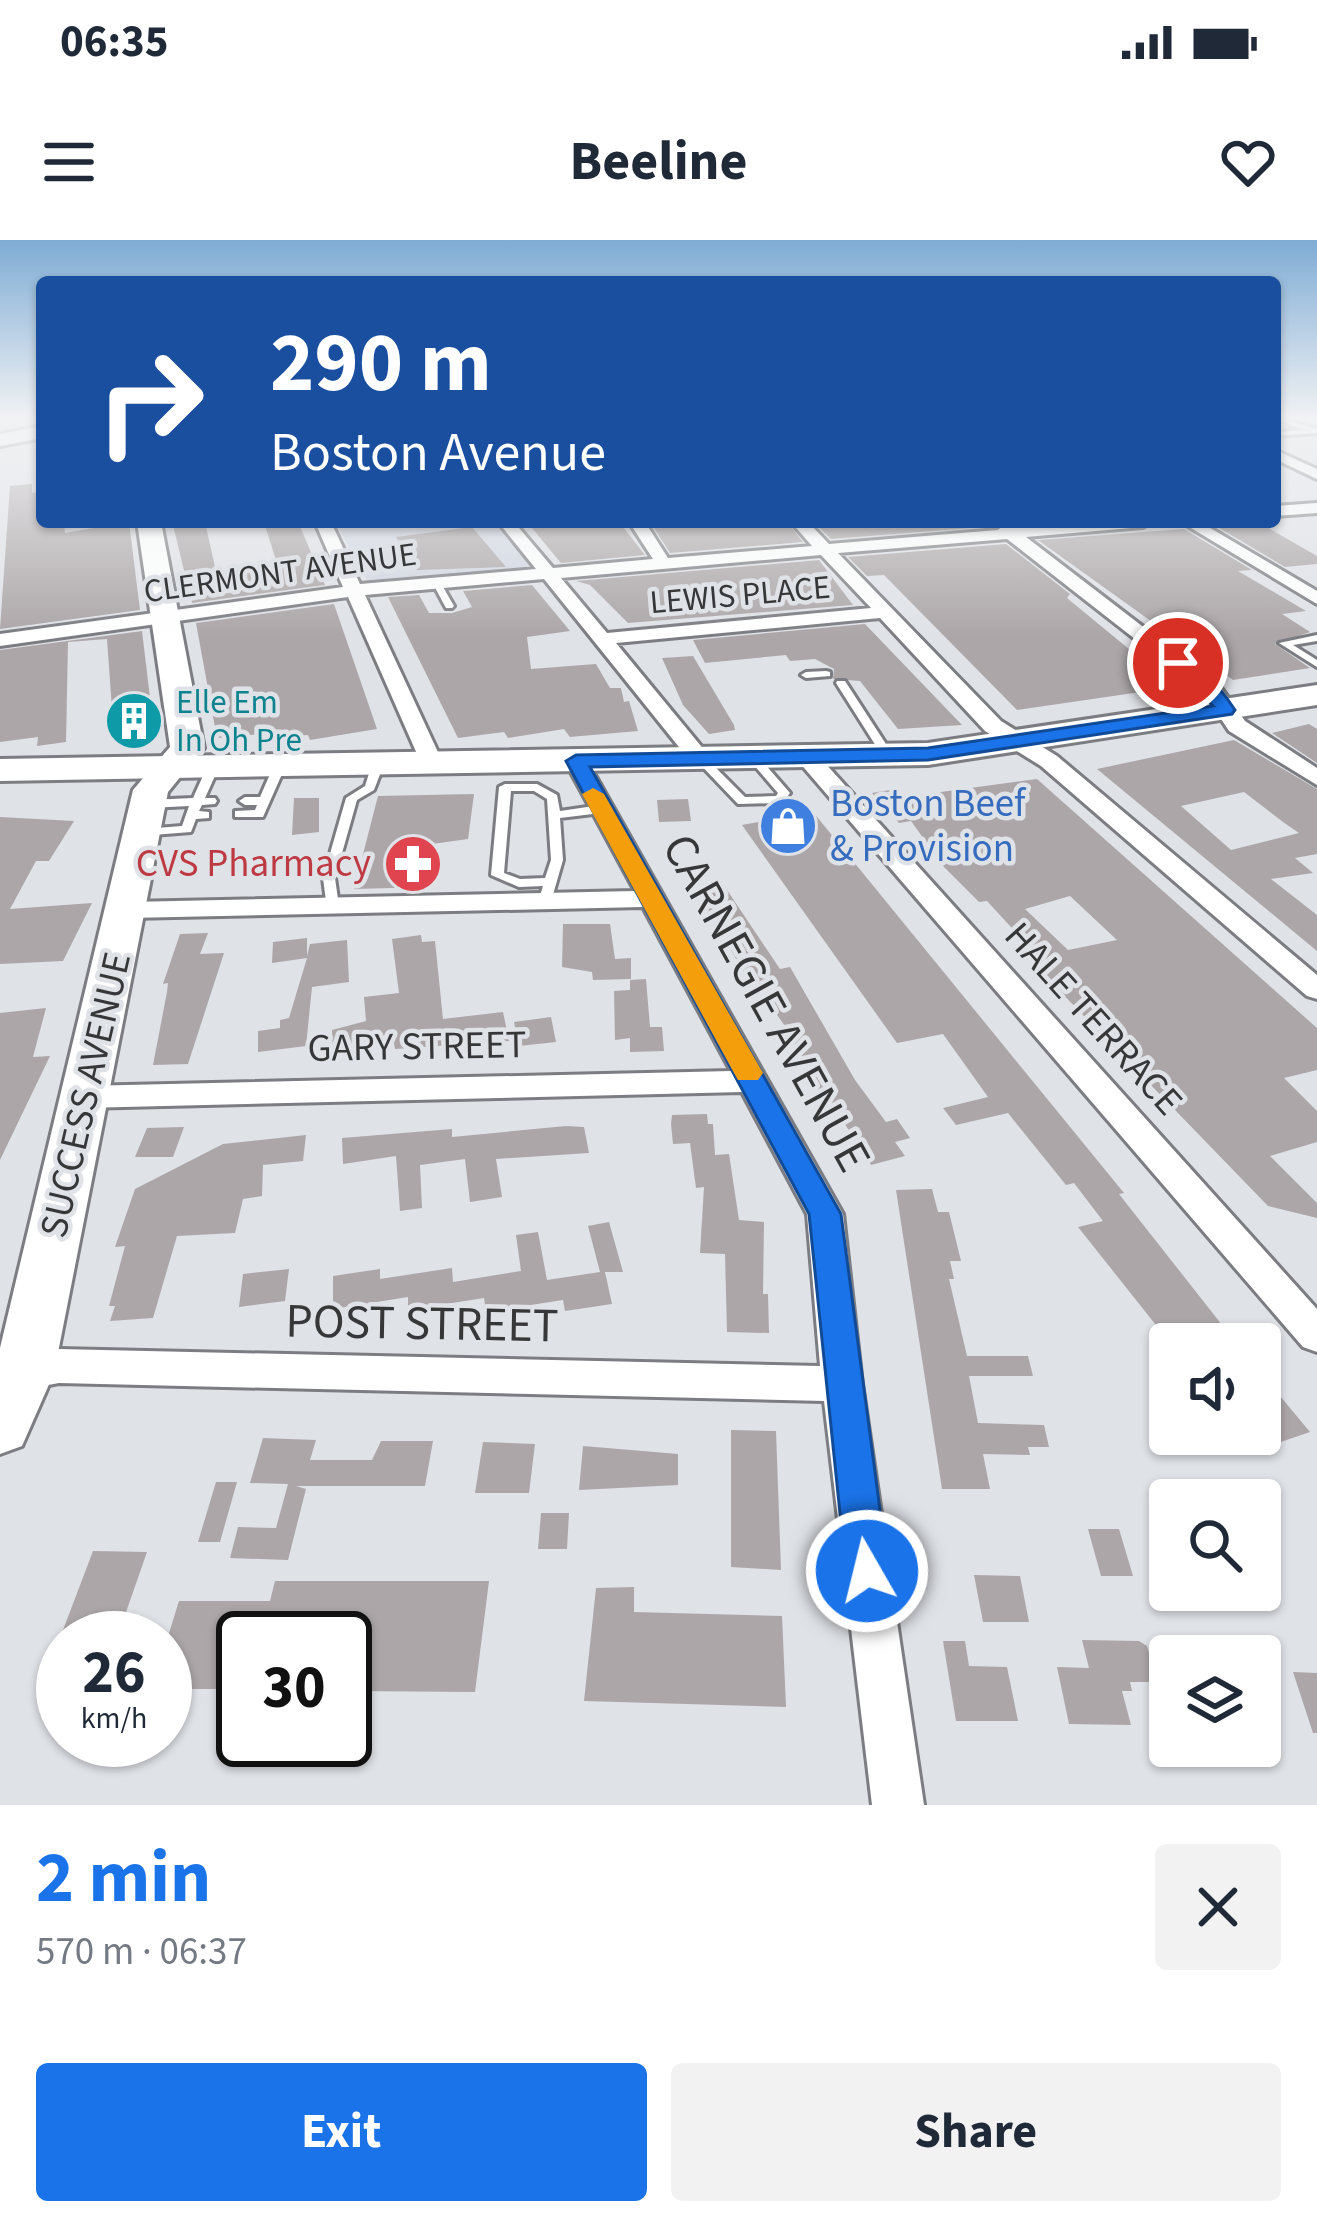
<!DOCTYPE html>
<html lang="en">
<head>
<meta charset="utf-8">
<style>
	body { margin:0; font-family:"Source Sans 3",sans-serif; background:#f2f2f3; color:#1f2937; height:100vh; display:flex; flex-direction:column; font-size:45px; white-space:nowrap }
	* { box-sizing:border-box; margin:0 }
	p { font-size:39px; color:#747a83 }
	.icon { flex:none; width:66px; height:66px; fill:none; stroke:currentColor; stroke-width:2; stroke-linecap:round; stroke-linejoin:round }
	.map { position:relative; height:1565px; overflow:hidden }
	.panel { display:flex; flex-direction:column; background:#fff; flex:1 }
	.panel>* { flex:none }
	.top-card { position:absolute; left:36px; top:36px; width:1245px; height:252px; border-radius:12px; box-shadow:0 3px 9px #0004; background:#1a4fa0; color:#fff; overflow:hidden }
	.fabs { position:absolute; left:1149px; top:1083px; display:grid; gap:24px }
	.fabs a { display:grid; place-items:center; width:132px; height:132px; border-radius:12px; background:#fff; box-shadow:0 3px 9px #0004; font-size:60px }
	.speed { position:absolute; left:36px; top:1371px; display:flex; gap:24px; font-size:60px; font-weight:700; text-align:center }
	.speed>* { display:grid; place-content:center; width:156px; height:156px; border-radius:50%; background:#fff; box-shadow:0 3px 9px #0004; line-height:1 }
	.speed small { font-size:30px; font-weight:400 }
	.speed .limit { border:6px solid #111; border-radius:18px; background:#fff; color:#111 }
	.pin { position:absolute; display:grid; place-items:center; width:102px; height:102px; color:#fff; margin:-51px; border:6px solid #fff; border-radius:50%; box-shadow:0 3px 12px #0007 }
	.me { position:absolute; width:132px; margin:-66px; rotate:352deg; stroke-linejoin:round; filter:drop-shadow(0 0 9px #0008) }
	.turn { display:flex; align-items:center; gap:42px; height:252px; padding:0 36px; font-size:54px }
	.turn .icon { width:156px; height:156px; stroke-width:2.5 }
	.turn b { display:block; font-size:84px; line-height:102px }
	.round { display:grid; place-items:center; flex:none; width:126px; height:126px; border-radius:12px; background:#f2f2f3 }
	.overview { display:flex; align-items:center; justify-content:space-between; height:204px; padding:0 36px }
	h1 { font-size:72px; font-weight:700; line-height:90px; color:#1a73e8 }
	.button { display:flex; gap:24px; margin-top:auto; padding:24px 36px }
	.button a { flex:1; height:138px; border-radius:12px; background:#1a73e8; color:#fff; font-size:48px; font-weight:700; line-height:138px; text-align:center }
	.button a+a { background:#f2f2f3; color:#1f2937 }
	.status { display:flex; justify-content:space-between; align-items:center; height:84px; padding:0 60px; background:#fff; direction:ltr }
	.status svg { height:33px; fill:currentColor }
	header { display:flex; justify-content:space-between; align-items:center; height:156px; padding:0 36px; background:#fff; font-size:54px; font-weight:700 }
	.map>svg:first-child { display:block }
	.built { fill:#d0d6e1 }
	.building { fill:#aca6a8; fill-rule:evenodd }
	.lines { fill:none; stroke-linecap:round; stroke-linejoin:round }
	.lane-casing { stroke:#7b7d82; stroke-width:6 }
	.street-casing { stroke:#7b7d82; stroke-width:6 }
	.secondary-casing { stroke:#7b7d82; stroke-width:6 }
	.primary-casing { stroke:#7b7d82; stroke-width:6 }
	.lane { fill:#fff; fill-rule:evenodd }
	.street { fill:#fff; fill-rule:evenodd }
	.secondary { fill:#fff; fill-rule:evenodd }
	.primary { fill:#fff; fill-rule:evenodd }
	.route { fill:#1a73e8; stroke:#114b97; stroke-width:3 }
	.slow { fill:#f59e0b }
	.labels { text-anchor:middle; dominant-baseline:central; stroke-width:9; stroke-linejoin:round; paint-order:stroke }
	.far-street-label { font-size:33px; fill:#363738; stroke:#dfe2e7 }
	.far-culture-label { font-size:33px; fill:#0d838f; stroke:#dfe2e7; text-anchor:start }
	.shop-label { font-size:39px; fill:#366cbe; stroke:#dfe2e7; text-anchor:start }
	.health-label { font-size:39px; fill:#be3a42; stroke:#dfe2e7; text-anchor:end }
	.street-label { font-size:39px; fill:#363738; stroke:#dfe2e7 }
	.near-street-label { font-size:48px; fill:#363738; stroke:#dfe2e7 }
</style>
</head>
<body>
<div class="status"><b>06:35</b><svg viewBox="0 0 49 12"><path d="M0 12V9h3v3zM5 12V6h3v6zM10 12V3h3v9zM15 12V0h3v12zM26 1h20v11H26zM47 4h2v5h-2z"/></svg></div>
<header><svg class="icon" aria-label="menu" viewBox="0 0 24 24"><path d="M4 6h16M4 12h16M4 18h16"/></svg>Beeline<svg class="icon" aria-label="heart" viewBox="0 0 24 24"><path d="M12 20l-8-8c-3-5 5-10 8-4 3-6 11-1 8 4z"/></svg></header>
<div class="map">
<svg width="1317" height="1565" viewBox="0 0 1317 1565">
	<rect width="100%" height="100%" fill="#dfe2e7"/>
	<!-- built -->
	<path class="built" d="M383,282H498L534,327L368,342L338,287Z"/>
	<!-- building -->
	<path class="building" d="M32,244V253L40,252L38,282H64L65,293L129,282L140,370L0,389L10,246Z
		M177,282H205L217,336L279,330L264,282H298L325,345L192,363L173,285Z
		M527,282L620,283L645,315L561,323Z
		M686,282H787L803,302L670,313L651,283Z
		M814,282H852V288L964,282L971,288L831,299Z
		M1258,282L1317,316V324L1285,327L1216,286Z
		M472,287L506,327L417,330L396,297Z
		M1184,289L1252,330L1238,331L1306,371L1282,374L1310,392L1275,404L1310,428L1233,440L1038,300Z
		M1006,304L1070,354L1067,358L1175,447L1017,470L884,335L867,336L848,317Z
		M819,320L853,365L628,383L590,345L576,341Z
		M532,345L570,391L527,397L531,429L596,424L610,448H621L624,462L629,461L638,491L570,497L564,489L508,498L504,492L458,498L388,357L419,355L429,373H452L472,367L463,351Z
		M334,364L377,489L310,500L308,495L272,498L271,493L217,498L196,383Z
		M865,384L962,485L898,489L860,441L833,439L834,429L815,419L790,421L786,415L705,423L693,400Z
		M142,391L154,491L114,497L107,399L68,402L66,502L37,506L38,497L0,502V410Z
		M693,416L734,485L735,490L709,494L683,465L662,418Z
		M1309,484L1317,489V523L1272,493Z
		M1234,500L1317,549V614L1295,618L1313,633L1271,639L1317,675V711L1097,529ZM1244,552L1283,582L1299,593L1231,610L1181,566Z
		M1037,539L1317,788V830L1284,838L1317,871V902L1270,916L1317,963V978L1268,966L1022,712L1027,711L1017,701L1022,699L987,661L979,662L944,627L911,581L899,583L872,553L896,549L904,557ZM1070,656L1117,700L1068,710L1025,669Z
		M474,554L468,599L425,605L429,647L354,649L378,556Z
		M294,558H319V592L292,595Z
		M688,559L691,581L659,582L657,560Z
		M813,572L1124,953L1119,954L1237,1104H1196L1192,1099L1171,1104L1078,987L1103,981L1074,943L1066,945L1008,873L956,885L943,868L988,857L943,794L897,803L742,585Z
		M0,577L74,581L49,621H36L10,669L92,663L63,721L0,724Z
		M721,641L780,729L790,727L855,840L886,882L897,879L910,898L895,902L905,916L871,925L836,870L824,861L787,789L766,759L760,761L699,654L696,646Z
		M563,684H610L615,719L631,718V739L593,740L592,732L562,727Z
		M208,693L200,714L224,713L188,824L153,825L167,752L168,743L163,744L180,694Z
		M421,695L422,702L435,701L443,779L503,772L509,801L395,809L394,803L333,811L332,790L366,781L364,757L399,753L392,699Z
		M307,698V716L310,704L347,700L349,742L312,747L306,806L258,812V791L280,788V780L289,778L307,718L272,723L273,702Z
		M646,739L650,787H662L664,811L630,812V798L615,800L614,751L630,750V740Z
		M46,768L33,817L50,816L0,920V773Z
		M551,777L556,802L519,806L514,782Z
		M707,874L708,884H713L715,915L729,914L739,980L764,982L763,1054H768L769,1093L727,1092L725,1014L700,1013L704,947L696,948L690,903L673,904L671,884L672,875Z
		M566,886L584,887L589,913L496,919L502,957L470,962L465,919L420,925L422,968L400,971L396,916L343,924L342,898L452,889V897Z
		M184,887L173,917H135L147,888Z
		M306,895L303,921L263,925L262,956L243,959L235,993L177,996L153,1078L110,1081L115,1066H109L125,1006L115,1007L135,949L223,904Z
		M932,949L938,972H949L961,1021H950L954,1039H949L967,1116H1028L1033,1136H969L978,1183L1044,1185L1049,1207H1028L1030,1215L983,1214L990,1249H942L896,950Z
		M609,982L623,1032H605L612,1064L565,1071L563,1060L486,1072L484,1058L408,1070V1057L333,1069V1036L380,1029V1039L452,1028L453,1042L521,1031L516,995L538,992L547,1040L600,1032L588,986Z
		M289,1029L285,1061L239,1067L243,1034Z
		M1275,1150L1310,1192L1275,1204L1260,1185V1156Z
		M731,1190L776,1191L781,1330L731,1327Z
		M263,1198L316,1200L310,1220H372L381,1201H433L425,1246H296L306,1249L288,1320L230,1318L238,1287L276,1288L288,1244L250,1243Z
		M483,1202L535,1204L529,1253H475Z
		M583,1206L678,1214V1245L579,1250Z
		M216,1242H237L220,1302H198Z
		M541,1273H569L567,1309H538Z
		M1088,1289H1119L1133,1336H1101Z
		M93,1311L147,1312L117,1398H60Z
		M974,1335L1020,1336L1029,1382H983Z
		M275,1341H489L475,1452L345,1451V1398H243V1449H165V1406L179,1361H270Z
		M634,1347V1372L782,1376L786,1467L584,1461L596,1348Z
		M1082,1400L1139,1401L1147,1406L1157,1442H1130L1132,1451H1122L1131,1485L1069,1484L1057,1427L1089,1428Z
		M943,1401H965L969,1426L1007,1427L1018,1481H956Z
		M1293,1432L1317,1433V1493H1313Z"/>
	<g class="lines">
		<!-- lane casing -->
		<g class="lane-casing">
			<path id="lane" d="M1275,177L1317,189V193L1275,196V192L1305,190L1275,179Z
				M433,340H439L454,366L452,368H446L432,342Z
				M1317,395V401L1293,405L1317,420V427L1279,403Z
				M826,431L830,432V436L806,438L801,435L806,432Z
				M837,441H845L893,515L891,517H883L836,443Z
				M699,514L703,515L745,557L776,556L778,553L747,517L753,514L757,515L790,553L783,562L779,563L738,564L695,519V515Z
				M378,521L384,524L374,550L357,560L335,638L339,666L337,669H327L323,638L346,558L365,546L372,524Z
				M280,522L286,525L263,577H235V571L255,570L257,565H245L239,561L245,557H260L274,525Z
				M213,524L219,527L205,558H215L217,561L215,564L202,565L199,571L209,572V578L196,579L191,592L140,596L138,593L144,589L182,586L189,566L149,568L143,564L149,560L193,558L207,527Z
				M505,544H537L557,555L560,571L601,565L607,569L601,573L560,578L563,620L550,665H540L538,662L543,646L519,647L491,635L499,547ZM511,551H534L547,559L551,620L545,638L520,639L504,633Z"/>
		</g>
		<!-- street casing -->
		<g class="street-casing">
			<path id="street" d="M1275,210L1317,229V239L1275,219Z
				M1317,263V273L1275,276V266Z
				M315,282H331L360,344L536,329L498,282H514L553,328L653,319L629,282H645L668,318L812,306L791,282H808L829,304L998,290L1005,284L1014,288L1151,282L1143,287L1026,297L1219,445L1245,481L1317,528V545L1229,491L1204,453L1007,299L838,313L1001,481L1057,516L1317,735V759L1307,756L1041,526L985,491L880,378L616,403L710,517L699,524L691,522L544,339L365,355L443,523L432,530L421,523L348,357L0,406V394L343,347ZM821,315L871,368L607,393L561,338Z
				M1181,282H1200L1317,351V364Z
				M807,510L815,512L1317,1069V1112L1303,1107L799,522V512Z
				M576,514L587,521L843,974L862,1144L924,1565H872L824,1161L59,1143L0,1154V1120L59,1109L820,1126L807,974L742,852L83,868L72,865L67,857L72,849L83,846L731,831L643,667L129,678L116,670L129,662L635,651L565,521Z"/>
		</g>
		<!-- secondary casing -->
		<g class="secondary-casing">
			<path id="secondary" d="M42,186V198L0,206V194Z
				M137,282H161L204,508L168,552L54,1133L22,1206L0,1214V1108L133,550L170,507Z"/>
		</g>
		<!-- primary casing -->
		<g class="primary-casing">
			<path id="primary" d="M1317,445V465L928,525L0,541V519L928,503Z"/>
		</g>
		<!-- lane -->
		<use href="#lane" class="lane"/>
		<!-- street -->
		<use href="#street" class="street"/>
		<!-- secondary -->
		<use href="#secondary" class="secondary"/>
		<!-- primary -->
		<use href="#primary" class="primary"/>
	</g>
	<!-- sky -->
	<linearGradient id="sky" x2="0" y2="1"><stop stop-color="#7facd5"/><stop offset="0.45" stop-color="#f1f2f4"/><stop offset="1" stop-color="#f1f2f4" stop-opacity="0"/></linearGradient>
	<rect width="1317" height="396" fill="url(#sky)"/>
	<!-- route -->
	<path class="route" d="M1172,419C1199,418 1221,449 1235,470L1232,474L928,520L590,527L841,974L888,1331L882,1346L867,1352L852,1346L846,1331L809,974L566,521L576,515L928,508L1213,466L1172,427Z"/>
	<!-- slow -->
	<path class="slow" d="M593,548L604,554L763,833L758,840H738L734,833L582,554Z"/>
	<!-- icons -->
	<defs>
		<g id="building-disc" transform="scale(3)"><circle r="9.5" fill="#0f9aa8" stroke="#dfe2e7"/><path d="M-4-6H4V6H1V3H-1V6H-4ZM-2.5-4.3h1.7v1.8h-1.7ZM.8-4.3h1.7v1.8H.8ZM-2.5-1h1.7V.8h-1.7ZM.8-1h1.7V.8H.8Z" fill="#fff"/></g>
		<g id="shop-disc" transform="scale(3)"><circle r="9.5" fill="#3f7fe0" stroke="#dfe2e7"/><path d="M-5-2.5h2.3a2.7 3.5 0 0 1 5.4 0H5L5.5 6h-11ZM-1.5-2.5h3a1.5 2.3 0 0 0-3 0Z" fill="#fff"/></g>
		<g id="pharmacy-disc" transform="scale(3)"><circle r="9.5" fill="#e0444e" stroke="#dfe2e7"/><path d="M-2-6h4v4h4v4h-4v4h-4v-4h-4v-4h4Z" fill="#fff"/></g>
	</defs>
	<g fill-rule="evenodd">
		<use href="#building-disc" x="134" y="481"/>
		<use href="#shop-disc" x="788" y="586"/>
		<use href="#pharmacy-disc" x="413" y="624"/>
	</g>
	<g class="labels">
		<!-- far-street labels -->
		<g class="far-street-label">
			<text transform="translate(280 333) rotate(-8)">CLERMONT AVENUE</text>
			<text transform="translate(740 355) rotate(-5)">LEWIS PLACE</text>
		</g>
		<!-- far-culture labels -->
		<g class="far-culture-label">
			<text x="176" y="462">Elle Em<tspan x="176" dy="38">In Oh Pre</tspan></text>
		</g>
		<!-- shop labels -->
		<g class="shop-label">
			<text x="830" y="564">Boston Beef<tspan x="830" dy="45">&amp; Provision</tspan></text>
		</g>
		<!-- health labels -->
		<g class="health-label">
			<text x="371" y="624">CVS Pharmacy</text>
		</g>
		<!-- street labels -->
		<g class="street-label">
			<text transform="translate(1093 779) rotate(48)">HALE TERRACE</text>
			<text transform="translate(417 807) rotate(-1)">GARY STREET</text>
			<text transform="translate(86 855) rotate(-77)">SUCCESS AVENUE</text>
		</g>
		<!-- near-street labels -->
		<g class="near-street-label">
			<text transform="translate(766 763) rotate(61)">CARNEGIE AVENUE</text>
			<text transform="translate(422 1084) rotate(1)">POST STREET</text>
		</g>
	</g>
</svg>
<div class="fabs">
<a><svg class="icon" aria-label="sound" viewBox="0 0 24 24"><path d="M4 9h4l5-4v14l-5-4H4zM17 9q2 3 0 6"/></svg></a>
<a><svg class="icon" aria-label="search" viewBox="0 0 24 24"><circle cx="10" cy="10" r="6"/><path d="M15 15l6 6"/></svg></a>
<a><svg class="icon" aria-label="layers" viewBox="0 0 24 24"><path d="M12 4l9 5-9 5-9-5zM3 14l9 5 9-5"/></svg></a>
</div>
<div class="speed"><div>26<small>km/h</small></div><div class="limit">30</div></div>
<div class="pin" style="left:1178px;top:423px;background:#d93025"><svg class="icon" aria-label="arrive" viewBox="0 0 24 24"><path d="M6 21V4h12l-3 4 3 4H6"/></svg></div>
<svg class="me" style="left:867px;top:1331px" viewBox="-20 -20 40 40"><circle r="17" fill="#1a73e8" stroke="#fff" stroke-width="3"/><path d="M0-11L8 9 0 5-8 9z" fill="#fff"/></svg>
<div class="top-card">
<div class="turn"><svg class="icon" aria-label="right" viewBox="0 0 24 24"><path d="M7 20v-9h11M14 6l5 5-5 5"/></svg><div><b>290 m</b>Boston Avenue</div></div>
</div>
</div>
<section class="panel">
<div class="overview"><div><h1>2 min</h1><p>570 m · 06:37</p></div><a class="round"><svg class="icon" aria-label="close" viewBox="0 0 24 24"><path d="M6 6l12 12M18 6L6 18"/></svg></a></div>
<div class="button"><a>Exit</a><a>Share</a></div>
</section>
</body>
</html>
